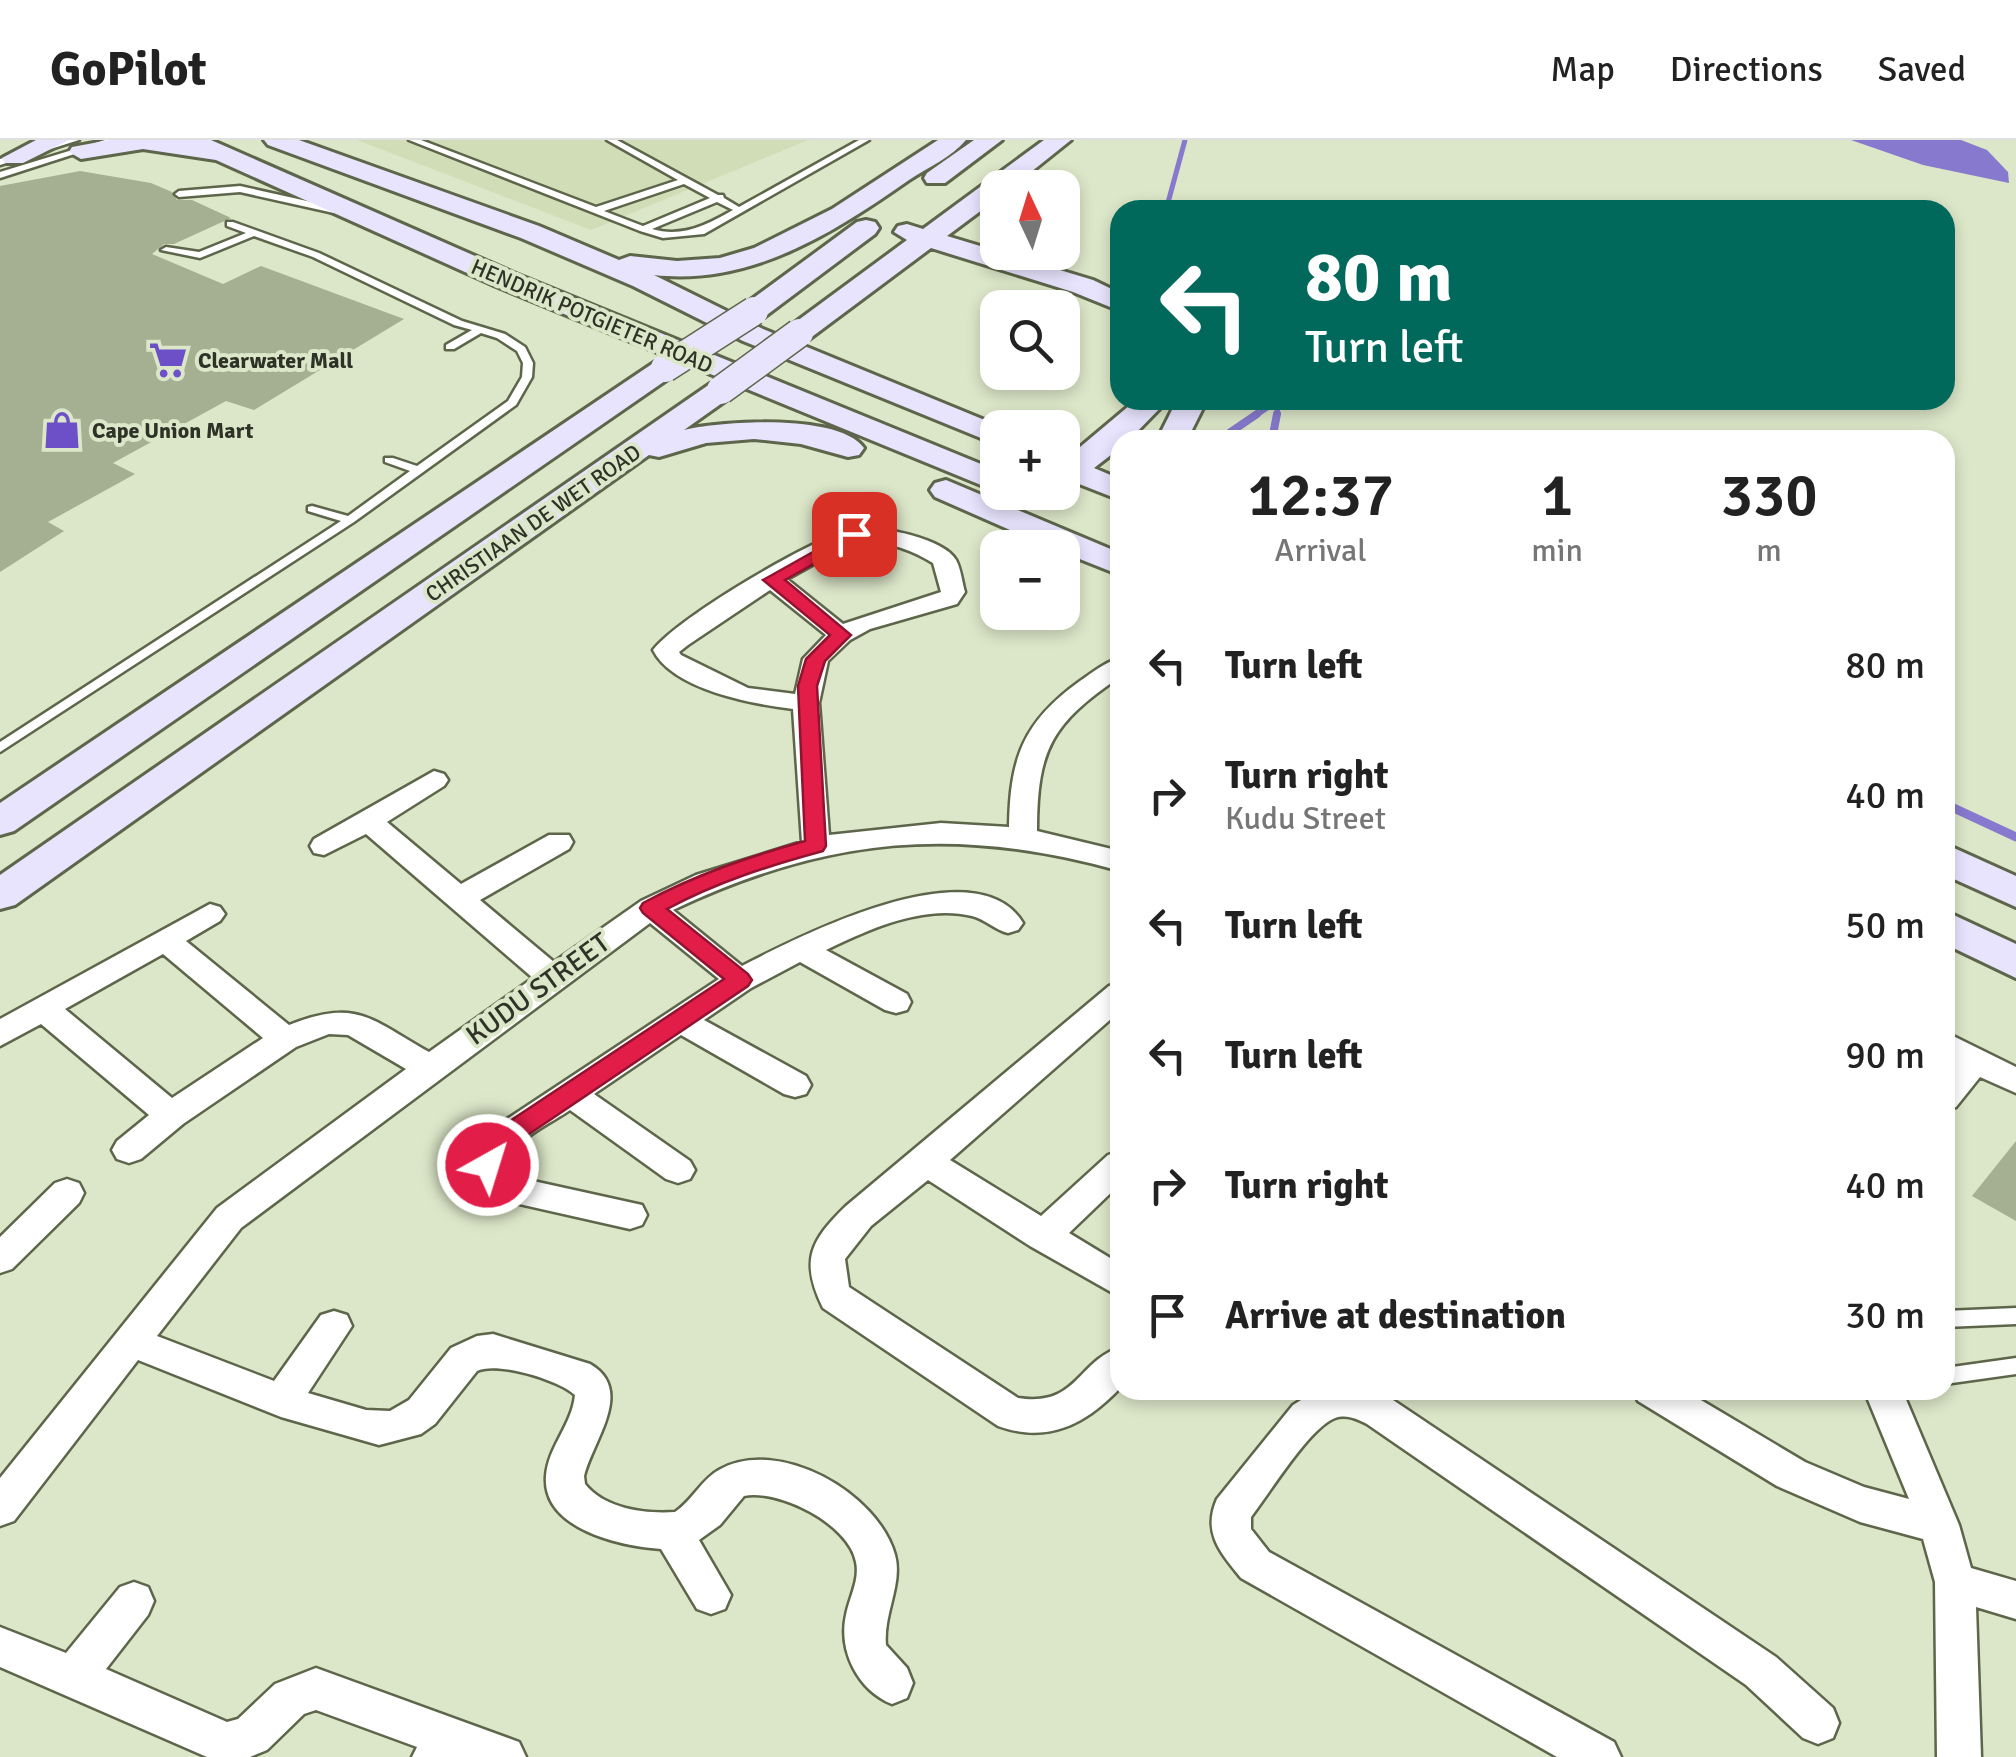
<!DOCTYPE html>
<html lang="en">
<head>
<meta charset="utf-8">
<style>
	body { margin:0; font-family:Signika,sans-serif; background:#f2f2f2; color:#222; height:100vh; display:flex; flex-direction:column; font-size:38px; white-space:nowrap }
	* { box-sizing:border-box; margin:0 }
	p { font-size:32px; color:#767676 }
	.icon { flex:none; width:55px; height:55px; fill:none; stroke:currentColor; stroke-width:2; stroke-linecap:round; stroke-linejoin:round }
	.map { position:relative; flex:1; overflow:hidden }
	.side { position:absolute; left:1110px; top:290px; width:845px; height:970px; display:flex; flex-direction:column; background:#fff; border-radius:30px; box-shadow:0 5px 15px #0003 }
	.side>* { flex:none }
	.guide { position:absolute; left:1110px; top:60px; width:845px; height:210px; border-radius:30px; box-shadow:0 5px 15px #0003; background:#00695c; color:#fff; overflow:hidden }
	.needle { width:65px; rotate:356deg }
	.fabs { position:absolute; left:980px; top:30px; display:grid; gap:20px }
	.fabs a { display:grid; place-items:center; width:100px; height:100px; border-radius:20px; background:#fff; box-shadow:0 5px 15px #0003; font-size:50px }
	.pin { position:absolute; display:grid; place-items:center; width:85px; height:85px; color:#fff; margin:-42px; border-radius:20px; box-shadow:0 5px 15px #0006 }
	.me { position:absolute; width:110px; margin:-55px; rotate:39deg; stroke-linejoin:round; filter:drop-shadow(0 0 8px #0008) }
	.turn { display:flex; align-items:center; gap:35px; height:210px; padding:0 30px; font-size:45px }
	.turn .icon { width:130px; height:130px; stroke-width:2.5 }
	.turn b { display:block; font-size:70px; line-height:85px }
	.eta { display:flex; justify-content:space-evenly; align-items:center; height:170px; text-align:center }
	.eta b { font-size:60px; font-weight:600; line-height:70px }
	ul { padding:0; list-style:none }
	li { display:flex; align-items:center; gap:30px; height:130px; padding:0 30px }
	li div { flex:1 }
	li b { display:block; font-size:38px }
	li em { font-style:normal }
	header { display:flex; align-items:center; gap:60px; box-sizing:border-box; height:140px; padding:0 50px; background:#fff; border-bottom:2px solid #e0e0e0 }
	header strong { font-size:48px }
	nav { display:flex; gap:55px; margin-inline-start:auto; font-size:35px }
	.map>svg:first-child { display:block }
	.built { fill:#d1ddb7 }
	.water { fill:#8779cd }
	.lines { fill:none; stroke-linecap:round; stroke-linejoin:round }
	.stream-far2 { stroke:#8779cd; stroke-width:5 }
	.stream-far1 { stroke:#8779cd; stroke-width:8 }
	.stream { stroke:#8779cd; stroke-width:9 }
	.building { fill:#a5af92 }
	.service-casing { stroke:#5d654a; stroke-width:5 }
	.minor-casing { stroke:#5d654a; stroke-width:5 }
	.secondary-casing { stroke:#5d654a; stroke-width:6 }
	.service { fill:#fff; fill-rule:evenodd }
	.minor { fill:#fff; fill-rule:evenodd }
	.secondary { fill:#e8e4fe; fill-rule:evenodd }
	.secondary-bridge-casing { stroke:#5d654a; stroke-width:31; stroke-linecap:butt }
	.secondary-bridge { stroke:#e8e4fe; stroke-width:28 }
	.route { fill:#e11d48; stroke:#92132f; stroke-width:2.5 }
	.labels { text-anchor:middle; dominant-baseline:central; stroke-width:8; stroke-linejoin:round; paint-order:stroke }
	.far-street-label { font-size:22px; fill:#2e3227; stroke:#dce6c8 }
	.far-poi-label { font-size:22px; font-weight:bold; fill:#2e3227; stroke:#dce6c8; text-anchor:start }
	.street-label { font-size:28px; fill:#2e3227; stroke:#dce6c8 }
</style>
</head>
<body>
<header>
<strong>GoPilot</strong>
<nav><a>Map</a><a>Directions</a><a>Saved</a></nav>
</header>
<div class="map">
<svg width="2016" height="1617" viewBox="0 0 2016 1617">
	<rect width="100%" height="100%" fill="#dce6c8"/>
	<!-- built -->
	<path class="built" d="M357,0H808L591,90Z"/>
	<!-- water -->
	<path class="water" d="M1851,0H1961L1987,10L2008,32L2009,43L1923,25Z"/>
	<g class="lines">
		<!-- stream-far2 -->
		<path class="stream-far2" d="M1166,70L1185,0
			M1254,277L1279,260
			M1276,277L1279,262"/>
		<!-- stream-far1 -->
		<path class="stream-far1" d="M1219,300L1257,274
			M1272,300L1277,274"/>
		<!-- stream -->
		<path class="stream" d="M1945,664L2016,697"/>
	</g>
	<!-- building -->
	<path class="building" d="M80,31L151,43L172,52L177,60H192L231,78L174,104H164L152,114L223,144L261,126L404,179L254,270L226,261L113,323L135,334L48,382L64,391L0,432V46Z
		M2016,1001V1081L1972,1056Z"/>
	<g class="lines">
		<!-- service casing -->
		<g class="service-casing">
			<path id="service" d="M66,0H79L0,25V19Z
				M105,0H118L0,38V32Z
				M409,0H421L596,67L678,40L607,0H617L718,55H723L724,58L739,67L859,0H869L704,94L663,98L640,91ZM684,44L710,58L643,86L604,71ZM717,62L733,70C707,85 682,98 652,89Z
				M240,46L334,67L339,70L334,73L240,52L179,57L175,54L179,51Z
				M227,82H233L319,113L462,181L505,194L525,207L533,223L532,237L516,265L354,382L0,612V602L341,381L308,371V367L312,366L348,376L410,331L385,322V318H393L417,326L508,261L522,237L523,223L517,211L497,198L481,193L454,209H446V205L472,190L454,185L313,117L254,96L200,118L161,110L166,107L199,112L246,93L227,86Z
				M2016,1168V1184L1945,1187V1171Z
				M2016,1218V1234L1945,1244V1228Z"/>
		</g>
		<!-- minor casing -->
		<g class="minor-casing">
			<path id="minor" d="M856,387C879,386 944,398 956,420C961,429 962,442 965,452L957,464L870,489L850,500L828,521L819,563L829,695L941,683L1009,687C1010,618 1023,582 1080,541C1092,533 1105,522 1120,518V537C1052,583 1037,609 1037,691L1120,711V731C956,685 827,697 673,770L742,826C798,797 976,705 1023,783L1018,790L1008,793C995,790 985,779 972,776C924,764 869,789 826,810L907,854L911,862L907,870L896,873L885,870L800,822L751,848L704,880L806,936L811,945L806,954L795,957L784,954L681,895L594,954L690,1021L695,1030L690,1039L678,1043L666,1039L570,970C550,984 506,1003 505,1029L515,1037L642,1065L647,1075L642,1085L630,1089L493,1058L471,1034L472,1015L492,989L719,839L650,783L241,1088L157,1196L274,1241L321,1175L334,1171L347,1175L352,1186L308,1253L366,1270L390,1271L409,1260L451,1208L477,1196L493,1194L590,1224C635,1250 593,1300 584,1336L585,1344C605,1369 645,1374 675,1372C692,1361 702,1339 719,1330C778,1296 878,1353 895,1415C903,1444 883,1474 886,1505L907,1528L913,1543L907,1558L892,1564C858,1550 838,1511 846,1475C849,1458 860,1440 856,1422C849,1384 779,1349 744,1356L720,1385L699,1400L731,1455L725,1469L711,1474L697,1469L661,1409C622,1406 542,1390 546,1336C548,1307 572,1285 575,1255C559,1240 497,1221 477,1231L435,1284L421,1294L379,1305L281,1277L138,1220L14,1381L0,1386V1338L217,1068L406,929L348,895L329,894L296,907L183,984L141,1019L129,1023L117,1019L112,1010L117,1001L149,975L41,884L0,906V879L210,764L220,767L225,774L220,781L186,801L289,885C357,858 370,879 429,912L533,838L366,694L324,715L314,713L310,706L314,699L434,631L444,634L448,640L444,646L387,682L461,744L549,695H569L573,702L569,709L480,760L554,822L641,761L696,735L802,702L793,569C753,564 673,550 653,510C680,476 813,398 856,387ZM866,400C890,403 912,410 933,423L941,452L843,484L787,439L850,404ZM770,450L826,495L803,519L795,554L748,548L681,515L679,512L688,505ZM163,814L263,898L172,958L65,869Z
				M1120,843V871L950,1020L1041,1076L1108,1015L1120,1011V1044L1069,1093L1120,1124V1157L1030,1106L928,1040L871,1086L845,1119L849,1147L1018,1258C1077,1267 1076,1223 1120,1207V1248C1086,1284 1048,1304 998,1286L823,1168C800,1121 810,1101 846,1066L1109,846Z
				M1945,892L2016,927V953L1980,937L1956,967L1945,970V935L1954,923L1945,918Z
				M67,1039L79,1043L84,1053L79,1063L12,1129L0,1133V1097L55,1043Z
				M1317,1250H1369L1393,1260L1776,1517L1833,1568L1839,1583L1833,1598L1818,1604L1803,1598L1746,1545L1367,1284C1357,1279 1347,1274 1335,1278C1309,1288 1269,1354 1251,1377V1389L1269,1412L1614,1602L1621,1617H1557L1241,1438C1221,1413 1202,1393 1217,1359L1293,1265Z
				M1632,1250H1684L1805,1322L1864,1347L1909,1359L1864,1250H1902L1959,1385L1971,1428L2016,1441V1479L1976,1467L1981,1617H1937L1935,1442L1923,1399L1860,1382L1777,1346L1638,1261Z
				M134,1442L148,1447L154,1461L148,1475L106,1529L227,1582L238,1579L275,1544L316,1528L519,1602L526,1617H412L417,1607L316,1570L304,1574L267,1610L250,1617H207L0,1527V1487L66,1513L120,1447Z"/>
		</g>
		<!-- secondary casing -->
		<g class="secondary-casing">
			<path id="secondary" d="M36,0H69L23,23H5L2,18Z
				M110,0H211L516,134L998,331V352L496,146L216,20L143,9L81,19L69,12L72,7Z
				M264,0H299L539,86L619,120L630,116L677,121L720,118L754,108L832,69L938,0H966C952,17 927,28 909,40C833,93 751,146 654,135L763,189L1004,288H998V305L743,201L633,146L521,98L268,5Z
				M974,0H1002L945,43H927L924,38L927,33Z
				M1044,0H1071L1011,48H998V58L947,96L1093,140L1120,153V171L1073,152L931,108L809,199H789L785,193L789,187L907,100L894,92L898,86L907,84L923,89Z
				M866,80L875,82L879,88L875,94L764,177H744L740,171L744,165L857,82Z
				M665,219L675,222L680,228L675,234L14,691L0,695V663L655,222Z
				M721,241L732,244L736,250L732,256L684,290C721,281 839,273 864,308L859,315L848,317L801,304L754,299L706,303L659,317L649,315L15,765L0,769V735L710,244Z
				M1136,260H1168L1129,300H1120V308L1094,328L1120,339V360L1074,342L1062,345V317L1067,318Z
				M1177,260H1207L1187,300H1157Z
				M946,340L1120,413V435L1062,412V408H1051L935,357L930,350L935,343Z
				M1945,704L2016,736V767L1945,735Z
				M1945,771L2016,804V838L1945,804Z"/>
		</g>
		<!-- service -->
		<use href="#service" class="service"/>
		<!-- minor -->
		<use href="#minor" class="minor"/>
		<!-- secondary -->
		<use href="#secondary" class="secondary"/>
		<!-- secondary-bridge casing -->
		<g class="secondary-bridge-casing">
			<path id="secondary-bridge" d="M665,228L754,171
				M721,250L799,193"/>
		</g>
		<!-- secondary-bridge -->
		<use href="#secondary-bridge" class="secondary-bridge"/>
	</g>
	<!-- route -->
	<path class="route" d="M854,389L860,390V398L785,440L851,495L825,521L817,546L826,706L823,711C768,726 717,742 667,769L748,834L752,840L748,846L513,1005L505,1012L497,1032H479L475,1025L485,1000L495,991L724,839L643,773L640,768L643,763C695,735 747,717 805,701L798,546L806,519L830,495L763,440Z"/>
	<!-- icons -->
	<defs>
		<g id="supermarket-bare" transform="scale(3)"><path d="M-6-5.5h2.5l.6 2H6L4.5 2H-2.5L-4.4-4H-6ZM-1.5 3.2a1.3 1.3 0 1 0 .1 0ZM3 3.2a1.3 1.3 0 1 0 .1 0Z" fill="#6d4fc8" stroke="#dce6c8" stroke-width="2.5" paint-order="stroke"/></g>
		<g id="shop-bare" transform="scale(3)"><path d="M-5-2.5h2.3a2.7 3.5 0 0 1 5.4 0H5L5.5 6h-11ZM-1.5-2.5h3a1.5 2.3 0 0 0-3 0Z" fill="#6d4fc8" stroke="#dce6c8" stroke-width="2.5" paint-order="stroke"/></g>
	</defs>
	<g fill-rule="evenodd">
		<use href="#supermarket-bare" x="168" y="220"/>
		<use href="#shop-bare" x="62" y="290"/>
	</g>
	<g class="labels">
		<!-- far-street labels -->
		<g class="far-street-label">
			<text transform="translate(592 176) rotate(23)">HENDRIK POTGIETER ROAD</text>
			<text transform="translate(533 383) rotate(-35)">CHRISTIAAN DE WET ROAD</text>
		</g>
		<!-- far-poi labels -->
		<g class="far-poi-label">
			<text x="198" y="220">Clearwater Mall</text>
			<text x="92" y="290">Cape Union Mart</text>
		</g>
		<!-- street labels -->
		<g class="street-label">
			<text transform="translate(538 849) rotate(-36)">KUDU STREET</text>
		</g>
	</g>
</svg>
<div class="fabs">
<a><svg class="needle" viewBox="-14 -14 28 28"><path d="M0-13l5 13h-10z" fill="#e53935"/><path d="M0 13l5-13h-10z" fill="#767676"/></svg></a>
<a><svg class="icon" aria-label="search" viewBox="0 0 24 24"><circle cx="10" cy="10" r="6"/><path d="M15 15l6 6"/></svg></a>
<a>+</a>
<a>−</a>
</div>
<div class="pin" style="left:854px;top:394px;background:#d93025"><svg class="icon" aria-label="arrive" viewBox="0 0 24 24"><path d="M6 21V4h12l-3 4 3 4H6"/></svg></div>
<svg class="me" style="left:488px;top:1025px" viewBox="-20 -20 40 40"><circle r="17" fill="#e11d48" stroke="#fff" stroke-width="3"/><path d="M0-11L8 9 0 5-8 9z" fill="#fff"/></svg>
<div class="guide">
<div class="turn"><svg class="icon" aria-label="left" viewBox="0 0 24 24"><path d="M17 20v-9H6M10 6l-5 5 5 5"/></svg><div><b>80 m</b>Turn left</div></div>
</div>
<section class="side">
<div class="eta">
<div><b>12:37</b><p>Arrival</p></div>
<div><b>1</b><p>min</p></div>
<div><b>330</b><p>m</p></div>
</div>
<ul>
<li><svg class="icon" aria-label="left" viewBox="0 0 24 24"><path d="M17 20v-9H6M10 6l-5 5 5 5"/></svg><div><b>Turn left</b></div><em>80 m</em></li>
<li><svg class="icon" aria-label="right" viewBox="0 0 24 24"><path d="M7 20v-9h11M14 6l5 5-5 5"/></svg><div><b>Turn right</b><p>Kudu Street</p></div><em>40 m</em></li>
<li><svg class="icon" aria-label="left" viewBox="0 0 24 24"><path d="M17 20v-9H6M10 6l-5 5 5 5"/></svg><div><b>Turn left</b></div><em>50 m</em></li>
<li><svg class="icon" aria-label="left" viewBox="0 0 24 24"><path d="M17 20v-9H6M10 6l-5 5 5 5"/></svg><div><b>Turn left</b></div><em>90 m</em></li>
<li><svg class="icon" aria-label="right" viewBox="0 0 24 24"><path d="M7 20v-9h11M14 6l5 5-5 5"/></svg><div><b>Turn right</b></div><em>40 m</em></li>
<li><svg class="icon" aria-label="arrive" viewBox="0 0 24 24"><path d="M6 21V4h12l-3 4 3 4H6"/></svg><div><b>Arrive at destination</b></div><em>30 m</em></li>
</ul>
</section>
</div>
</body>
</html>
